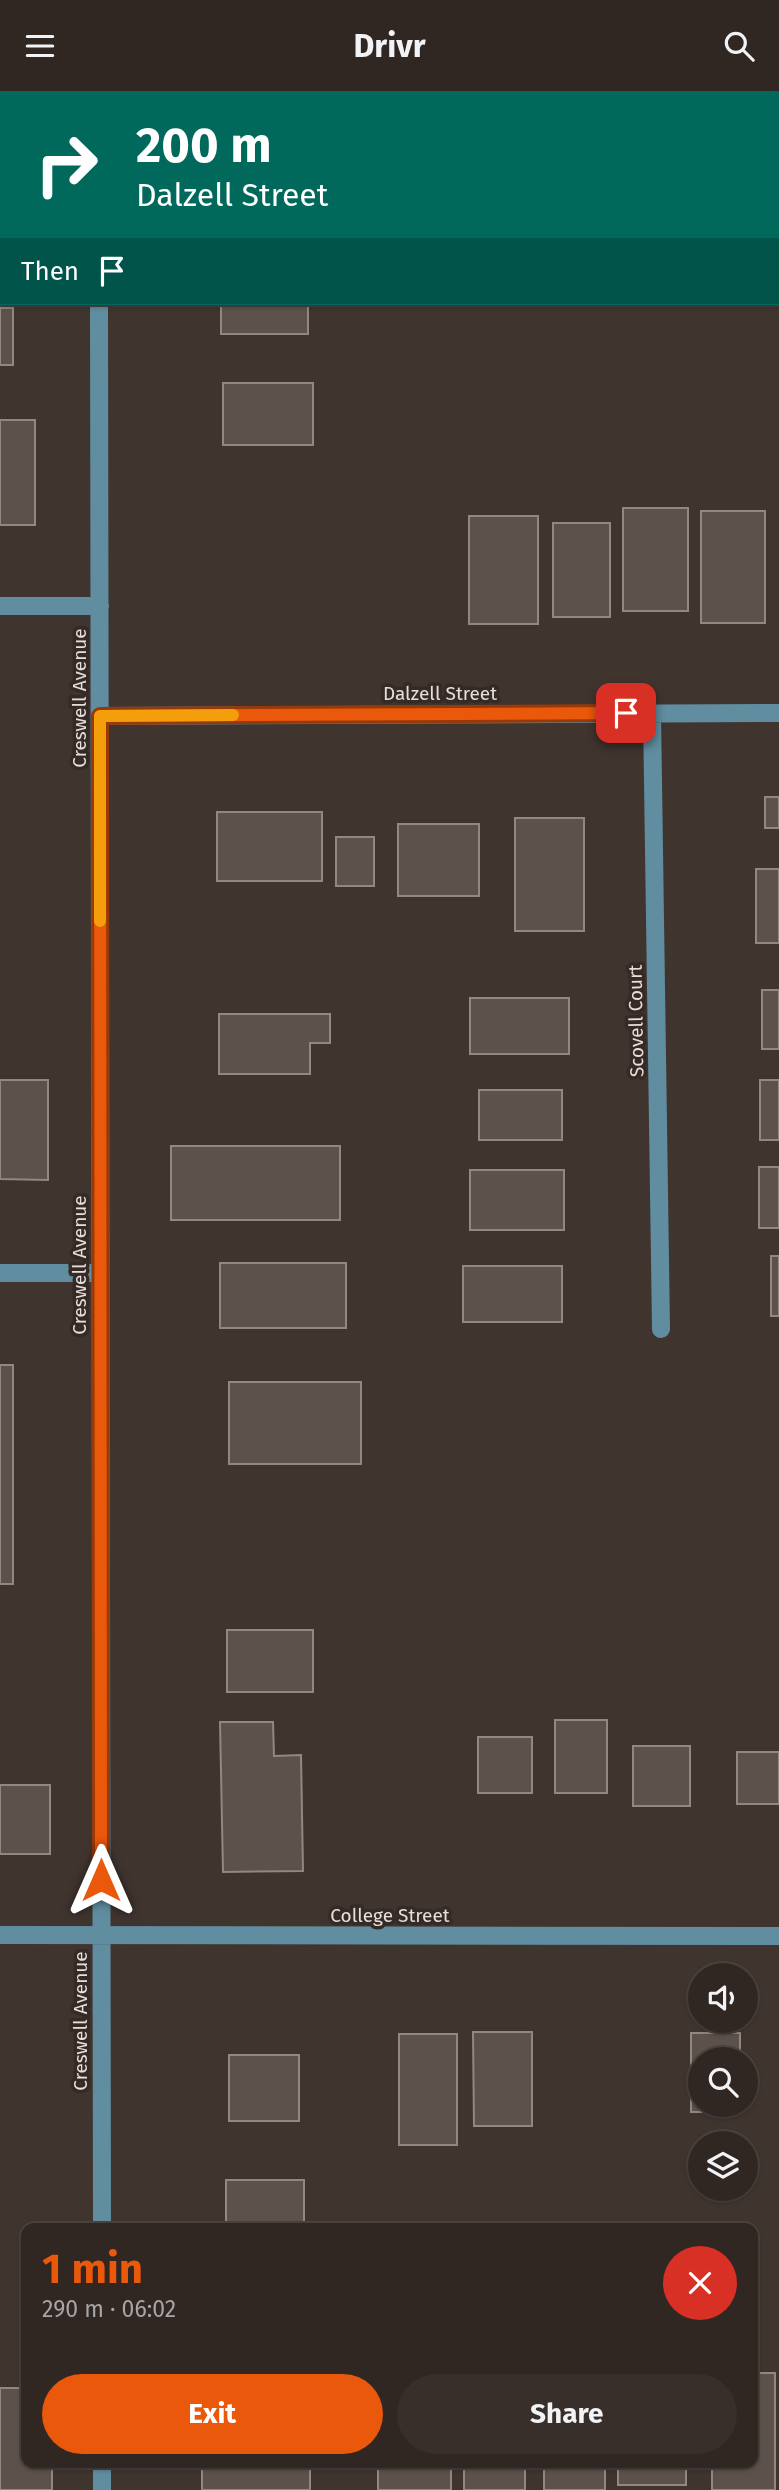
<!DOCTYPE html>
<html lang="en">
<head>
<meta charset="utf-8">
<style>
	body { margin:0; font-family:"Fira Sans",sans-serif; background:#382f2b; color:#f1f3f6; height:100vh; display:flex; flex-direction:column; font-size:26px; white-space:nowrap }
	* { box-sizing:border-box; margin:0 }
	p { font-size:23px; color:#a8a5a6 }
	.icon { flex:none; width:38px; height:38px; fill:none; stroke:currentColor; stroke-width:2; stroke-linecap:round; stroke-linejoin:round }
	.map { position:relative; flex:1; overflow:hidden }
	.drawer { position:absolute; left:21px; top:2132px; width:737px; height:245px; display:flex; flex-direction:column; background:#302723; border-radius:14px; box-shadow:0 2px 5px #0004,0 0 0 2px #4b4441 }
	.drawer>* { flex:none }
	.guide { position:absolute; left:0px; top:0px; width:780px; height:214px; box-shadow:0 2px 5px #0004,0 0 0 2px #4b4441; background:#00695c; color:#fff; overflow:hidden }
	.controls { position:absolute; left:688px; top:1872px; display:grid; gap:14px }
	.controls a { display:grid; place-items:center; width:70px; height:70px; border-radius:50%; background:#302723; box-shadow:0 2px 5px #0004,0 0 0 2px #4b4441; font-size:35px }
	.pin { position:absolute; display:grid; place-items:center; width:60px; height:60px; color:#fff; margin:-30px; border-radius:14px; box-shadow:0 4px 10px #0006 }
	.me { position:absolute; width:77px; margin:-38px; rotate:0deg; stroke-linejoin:round; filter:drop-shadow(0 0 5px #0008) }
	.turn { display:flex; align-items:center; gap:24px; height:147px; padding:0 21px; font-size:32px }
	.turn .icon { width:91px; height:91px; stroke-width:2.5 }
	.turn b { display:block; font-size:49px; line-height:60px }
	.then { display:flex; align-items:center; height:66px; padding:0 21px; background:#0003; gap:14px; font-size:26px }
	.round { display:grid; place-items:center; flex:none; width:74px; height:74px; border-radius:37px; background:#382f2b }
	.head { display:flex; align-items:center; justify-content:space-between; height:119px; padding:0 21px }
	h1 { font-size:42px; font-weight:700; line-height:52px; color:#ea580c }
	.button { display:flex; gap:14px; margin-top:auto; padding:14px 21px }
	.button a { flex:1; height:80px; border-radius:42px; background:#ea580c; color:#fff; font-size:28px; font-weight:700; line-height:80px; text-align:center }
	.button a+a { background:#382f2b; color:#f1f3f6 }
	header { display:flex; justify-content:space-between; align-items:center; height:91px; padding:0 21px; background:#302723; font-size:32px; font-weight:700 }
	.map>svg:first-child { display:block }
	.building { fill:#5d514b; stroke:#948680; stroke-width:2 }
	.lines { fill:none; stroke-linecap:round; stroke-linejoin:round }
	.minor { stroke:#608d9f; stroke-width:18 }
	.route-casing { stroke:#983908; stroke-width:18 }
	.route { stroke:#ea580c; stroke-width:12 }
	.slow { stroke:#f59e0b; stroke-width:12 }
	.labels { text-anchor:middle; dominant-baseline:central; stroke-width:7; stroke-linejoin:round; paint-order:stroke }
	.street-label { font-size:19px; fill:#e6dedb; stroke:#352a25 }
</style>
</head>
<body>
<header><svg class="icon" aria-label="menu" viewBox="0 0 24 24"><path d="M4 6h16M4 12h16M4 18h16"/></svg>Drivr<svg class="icon" aria-label="search" viewBox="0 0 24 24"><circle cx="10" cy="10" r="6"/><path d="M15 15l6 6"/></svg></header>
<div class="map">
<svg width="779" height="2399" viewBox="0 0 779 2399">
	<rect width="100%" height="100%" fill="#40342f"/>
	<!-- building -->
	<path class="building" d="M193,0H309V2H193Z
		M414,0H532V2H414Z
		M221,212H308V243H221Z
		M0,217H13V274H0Z
		M223,292H313V354H223Z
		M0,329H35V434H0Z
		M623,417H688V520H623Z
		M701,420H765V532H701Z
		M469,425H538V533H469Z
		M553,432H610V526H553Z
		M765,706H779V737H765Z
		M217,721H322V790H217Z
		M515,727H584V840H515Z
		M398,733H479V805H398Z
		M336,746H374V795H336Z
		M756,778H779V852H756Z
		M762,899H779V958H762Z
		M470,907H569V963H470Z
		M219,923H330V952H310V983H219Z
		M0,989H48V1089L0,1088Z
		M760,989H779V1049H760Z
		M479,999H562V1049H479Z
		M171,1055H340V1129H171Z
		M759,1076H779V1137H759Z
		M470,1079H564V1139H470Z
		M771,1165H779V1225H771Z
		M220,1172H346V1237H220Z
		M463,1175H562V1231H463Z
		M0,1274H13V1493H0Z
		M229,1291H361V1373H229Z
		M227,1539H313V1601H227Z
		M555,1629H607V1702H555Z
		M220,1631H273L274,1665L301,1664L303,1780L223,1781Z
		M478,1646H532V1702H478Z
		M633,1655H690V1715H633Z
		M737,1661H779V1713H737Z
		M0,1694H50V1763H0Z
		M473,1941H532V2035H474Z
		M691,1942H740V1969H700V2014H740V2021H691Z
		M399,1943H457V2054H399Z
		M229,1964H299V2030H229Z
		M226,2089H304V2137H226Z
		M752,2282H775V2399H712V2371H752Z
		M0,2297H26V2371H52V2399H0Z
		M378,2371H451V2399H378Z
		M464,2371H525V2399H464Z
		M544,2371H605V2399H544Z
		M618,2371H686V2394H618Z
		M202,2372H310V2399H202Z"/>
	<g class="lines">
		<!-- minor -->
		<path class="minor" d="M99,0V2
			M99,212L102,2137
			M0,515H100
			M652,622L661,1238
			M100,625L779,622
			M0,1182H100
			M0,1844L779,1845
			M102,2371V2399"/>
	</g>
	<g class="lines">
		<!-- route casing -->
		<g class="route-casing">
			<path id="route" d="M101,1789L100,625L626,622"/>
		</g>
		<!-- route -->
		<use href="#route" class="route"/>
		<!-- slow -->
		<path class="slow" d="M100,830V625L233,624"/>
	</g>
	<g class="labels">
		<!-- street labels -->
		<g class="street-label">
			<text x="440" y="602">Dalzell Street</text>
			<text transform="translate(79 607) rotate(-90)">Creswell Avenue</text>
			<text transform="translate(636 930) rotate(-91)">Scovell Court</text>
			<text transform="translate(79 1174) rotate(-90)">Creswell Avenue</text>
			<text x="390" y="1824">College Street</text>
			<text transform="translate(80 1930) rotate(-90)">Creswell Avenue</text>
		</g>
	</g>
</svg>
<div class="controls">
<a><svg class="icon" aria-label="sound" viewBox="0 0 24 24"><path d="M4 9h4l5-4v14l-5-4H4zM17 9q2 3 0 6"/></svg></a>
<a><svg class="icon" aria-label="search" viewBox="0 0 24 24"><circle cx="10" cy="10" r="6"/><path d="M15 15l6 6"/></svg></a>
<a><svg class="icon" aria-label="layers" viewBox="0 0 24 24"><path d="M12 4l9 5-9 5-9-5zM3 14l9 5 9-5"/></svg></a>
</div>
<div class="pin" style="left:626px;top:622px;background:#d93025"><svg class="icon" aria-label="arrive" viewBox="0 0 24 24"><path d="M6 21V4h12l-3 4 3 4H6"/></svg></div>
<svg class="me" style="left:101px;top:1789px" viewBox="-20 -20 40 40"><path d="M0-17L14 15 0 8-14 15z" fill="#ea580c" stroke="#fff" stroke-width="4"/></svg>
<div class="guide">
<div class="turn"><svg class="icon" aria-label="right" viewBox="0 0 24 24"><path d="M7 20v-9h11M14 6l5 5-5 5"/></svg><div><b>200 m</b>Dalzell Street</div></div>
<div class="then">Then<svg class="icon" aria-label="arrive" viewBox="0 0 24 24"><path d="M6 21V4h12l-3 4 3 4H6"/></svg></div>
</div>
<section class="drawer">
<div class="head"><div><h1>1 min</h1><p>290 m · 06:02</p></div><a class="round" style="background:#d93025;color:#fff"><svg class="icon" aria-label="close" viewBox="0 0 24 24"><path d="M6 6l12 12M18 6L6 18"/></svg></a></div>
<div class="button"><a>Exit</a><a>Share</a></div>
</section>
</div>
</body>
</html>
